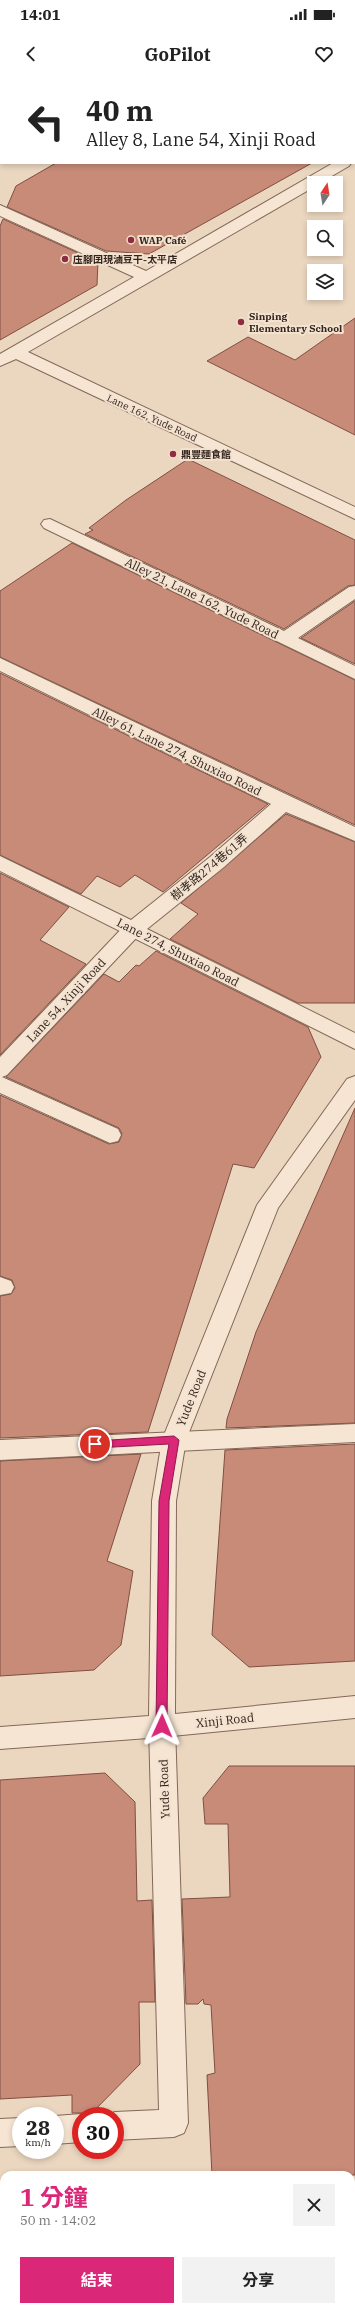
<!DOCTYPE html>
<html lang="zh-TW">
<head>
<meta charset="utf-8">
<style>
	body { margin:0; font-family:"IBM Plex Serif","Noto Sans TC",serif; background:#f2f2f2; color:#222; height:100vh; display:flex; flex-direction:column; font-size:15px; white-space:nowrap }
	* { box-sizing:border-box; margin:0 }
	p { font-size:13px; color:#767676 }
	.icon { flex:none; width:22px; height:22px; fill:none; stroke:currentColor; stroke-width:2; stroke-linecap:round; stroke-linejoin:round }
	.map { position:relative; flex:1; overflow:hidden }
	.drawer { position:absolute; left:0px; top:2091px; width:355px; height:140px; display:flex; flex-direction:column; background:#fff; border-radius:12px 12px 0 0; box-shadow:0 2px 6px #0003 }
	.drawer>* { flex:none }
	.banner { position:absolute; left:0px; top:0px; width:355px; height:84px; box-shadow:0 2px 6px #0003; background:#fff; color:#222; overflow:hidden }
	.needle { width:26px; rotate:12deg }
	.tools { position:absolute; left:307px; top:96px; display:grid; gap:8px }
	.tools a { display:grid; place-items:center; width:36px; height:36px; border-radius:0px; background:#fff; box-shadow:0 2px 6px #0003; font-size:20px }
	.speed { position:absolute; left:12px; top:2027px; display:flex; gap:8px; font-size:20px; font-weight:700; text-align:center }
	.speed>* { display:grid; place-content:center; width:52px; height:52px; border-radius:50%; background:#fff; box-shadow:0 2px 6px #0003; line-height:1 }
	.speed small { font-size:10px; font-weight:400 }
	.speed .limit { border:6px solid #d22; background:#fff; color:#111 }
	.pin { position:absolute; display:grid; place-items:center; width:34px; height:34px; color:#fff; margin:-17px; border:2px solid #fff; border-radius:50%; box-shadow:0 1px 4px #0007 }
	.me { position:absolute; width:44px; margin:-22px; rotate:1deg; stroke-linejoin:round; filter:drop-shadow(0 0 3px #0008) }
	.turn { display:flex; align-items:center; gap:14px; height:84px; padding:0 20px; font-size:18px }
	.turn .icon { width:52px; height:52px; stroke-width:2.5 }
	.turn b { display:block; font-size:28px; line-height:34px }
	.round { display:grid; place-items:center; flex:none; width:42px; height:42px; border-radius:0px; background:#f2f2f2 }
	.head { display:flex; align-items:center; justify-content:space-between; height:68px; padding:0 20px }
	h1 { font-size:24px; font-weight:700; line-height:30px; color:#db2777 }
	.primary-button { display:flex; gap:8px; margin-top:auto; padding:8px 20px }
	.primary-button a { flex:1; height:46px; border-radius:0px; background:#db2777; color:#fff; font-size:16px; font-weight:700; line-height:46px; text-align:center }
	.primary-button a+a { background:#f2f2f2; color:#222 }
	.status { display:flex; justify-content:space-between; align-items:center; height:28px; padding:0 20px; background:#fff; direction:ltr }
	.status svg { height:11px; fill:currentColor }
	header { display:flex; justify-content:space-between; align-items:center; height:52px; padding:0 20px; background:#fff; font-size:18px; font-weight:700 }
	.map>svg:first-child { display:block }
	.building { fill:#c78b78; stroke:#804f41 }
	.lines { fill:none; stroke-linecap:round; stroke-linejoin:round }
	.lane-casing { stroke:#836859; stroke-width:2 }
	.street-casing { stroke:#836859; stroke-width:2 }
	.lane { fill:#f6e5d3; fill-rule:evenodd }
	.street { fill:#f6e5d3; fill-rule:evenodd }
	.route { fill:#db2777; stroke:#8e194d }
	.poi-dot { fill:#8e2d3f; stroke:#f3e2cf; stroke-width:1.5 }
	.labels { text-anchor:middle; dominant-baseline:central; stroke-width:4; stroke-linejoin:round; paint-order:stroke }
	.far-poi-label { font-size:10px; font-weight:bold; fill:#33241d; stroke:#f3e2cf; text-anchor:start }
	.far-street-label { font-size:10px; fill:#33241d; stroke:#f3e2cf }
	.street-label { font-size:12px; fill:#33241d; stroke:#f3e2cf }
</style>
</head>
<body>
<div class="status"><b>14:01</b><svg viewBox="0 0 49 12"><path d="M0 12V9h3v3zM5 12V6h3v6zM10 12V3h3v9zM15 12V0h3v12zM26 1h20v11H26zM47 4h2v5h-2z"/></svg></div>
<header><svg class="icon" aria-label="back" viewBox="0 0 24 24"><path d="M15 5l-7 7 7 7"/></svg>GoPilot<svg class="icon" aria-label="heart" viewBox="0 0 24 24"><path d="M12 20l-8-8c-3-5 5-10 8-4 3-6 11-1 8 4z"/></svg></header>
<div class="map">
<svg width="355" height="2231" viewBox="0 0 355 2231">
	<rect width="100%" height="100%" fill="#ebd7c0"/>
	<!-- building -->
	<path class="building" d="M56,83H312L149,174L106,171L7,127L16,106Z
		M3,139L98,182L97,205L0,260V146Z
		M355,238V355L207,281L248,257L295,280Z
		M188,379L355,460V505L348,506L284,549L85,454L93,450L89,448L126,420Z
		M72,463L355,600V745L0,577V511Z
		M355,521V584L301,558Z
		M0,593L268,724L163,812L135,795L120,807L97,796L81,814L0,775Z
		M286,734L355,762V923H298L170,859L198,834L181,823Z
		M0,793L69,827L40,860L86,884L0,975Z
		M156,871L308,947L321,977L254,1088L233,1084L148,1352L0,1358V1216L11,1214L15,1208L12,1200L0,1196V1015L109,1064L119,1062L122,1054L119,1048L6,997L104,894L119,902L136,885L139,886Z
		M355,1028V1343L226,1348L227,1339L256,1252Z
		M355,1364V1581L249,1587L212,1555L225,1370Z
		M141,1374L107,1481L133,1491L121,1565L94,1590L0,1596V1381Z
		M229,1686H355V2095H212L207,1995L215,1993L211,1925L204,1924L203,1919L198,1924H186L182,1819L230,1817L228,1744H205L203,1718Z
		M105,1693L135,1722L137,1821L152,1820L155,1922H139L140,1984L89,2036H86L82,2033H72V2015L0,2019V1700Z"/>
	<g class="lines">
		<!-- lane casing -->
		<g class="lane-casing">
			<path id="lane" d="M133,842L140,844L143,849L140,854L7,995L2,997L118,1049L121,1055L118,1061L110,1063L0,1013V977L126,844Z
				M0,1197L11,1201L14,1207L11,1213L0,1215Z
				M355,1344V1362L0,1380V1360Z
				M162,1635L171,1638L175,1646L188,2043L184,2053L174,2057L115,2060V2036H106L115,2032L159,2030L149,1646L153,1638Z
				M81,2034L85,2036H81V2062L55,2064V2036Z
				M21,2038V2066L0,2067V2039Z"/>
		</g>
		<!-- street casing -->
		<g class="street-casing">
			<path id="street" d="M0,72H1V80H0Z
				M333,83H351L349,86L320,103H314V107L28,272L355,427V439L16,279L0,286V274L134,197L0,136V125L146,191Z
				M50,439L284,551L349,507L355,506V519L298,558L355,586V599L44,448L41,444L44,440Z
				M0,578L355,747V761L286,732L224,787L147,849L355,953V969L0,791V776L131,840L210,777L271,724L0,591Z
				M355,996V1020L278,1128L186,1360L176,1421L175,1634L355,1616V1638L162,1657L0,1669V1647L149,1636L152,1421L162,1360L257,1125L347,999Z"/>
		</g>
		<!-- lane -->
		<use href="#lane" class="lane"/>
		<!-- street -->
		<use href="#street" class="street"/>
	</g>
	<!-- route -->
	<path class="route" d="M174,1356L179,1360L169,1421L167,1646L162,1651L156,1646L159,1421L169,1364L95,1368L90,1364L95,1361Z"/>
	<!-- markers -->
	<g class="poi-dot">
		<circle cx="131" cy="160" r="4"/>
		<circle cx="65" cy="179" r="4"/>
		<circle cx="241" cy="242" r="4"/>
		<circle cx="173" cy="374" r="4"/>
	</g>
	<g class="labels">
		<!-- far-poi labels -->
		<g class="far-poi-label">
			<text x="139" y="160">WAP Café</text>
			<text x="73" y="179">庒腳囝現滷豆干-太平店</text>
			<text x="249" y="236">Sinping<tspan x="249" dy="12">Elementary School</tspan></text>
			<text x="181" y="374">鼎豐麵食館</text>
		</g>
		<!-- far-street labels -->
		<g class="far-street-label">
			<text transform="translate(152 338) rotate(25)">Lane 162, Yude Road</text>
		</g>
		<!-- street labels -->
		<g class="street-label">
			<text transform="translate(202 518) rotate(26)">Alley 21, Lane 162, Yude Road</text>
			<text transform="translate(177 671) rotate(26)">Alley 61, Lane 274, Shuxiao Road</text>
			<text transform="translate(209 787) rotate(-40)">樹孝路274巷61弄</text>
			<text transform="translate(178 872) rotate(27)">Lane 274, Shuxiao Road</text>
			<text transform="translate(66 920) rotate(-47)">Lane 54, Xinji Road</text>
			<text transform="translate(191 1318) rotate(-68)">Yude Road</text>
			<text transform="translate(225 1640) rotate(-6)">Xinji Road</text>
			<text transform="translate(164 1709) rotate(-92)">Yude Road</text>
		</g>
	</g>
</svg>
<div class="tools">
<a><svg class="needle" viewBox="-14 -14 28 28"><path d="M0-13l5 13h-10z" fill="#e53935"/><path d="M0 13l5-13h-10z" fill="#767676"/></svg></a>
<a><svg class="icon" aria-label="search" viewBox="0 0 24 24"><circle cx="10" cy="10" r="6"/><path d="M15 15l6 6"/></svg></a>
<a><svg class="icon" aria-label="layers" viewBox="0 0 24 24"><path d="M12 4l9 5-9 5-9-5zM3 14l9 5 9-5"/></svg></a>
</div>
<div class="speed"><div>28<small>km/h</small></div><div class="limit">30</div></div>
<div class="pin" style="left:95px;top:1364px;background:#d93025"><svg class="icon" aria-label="arrive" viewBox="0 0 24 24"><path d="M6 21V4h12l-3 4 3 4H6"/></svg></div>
<svg class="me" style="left:162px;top:1646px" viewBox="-20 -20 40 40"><path d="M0-17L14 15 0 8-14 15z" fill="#db2777" stroke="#fff" stroke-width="4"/></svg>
<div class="banner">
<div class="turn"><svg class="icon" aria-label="left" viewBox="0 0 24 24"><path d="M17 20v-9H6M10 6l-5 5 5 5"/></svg><div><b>40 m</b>Alley 8, Lane 54, Xinji Road</div></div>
</div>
<section class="drawer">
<div class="head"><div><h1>1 分鐘</h1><p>50 m · 14:02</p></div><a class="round"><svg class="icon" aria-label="close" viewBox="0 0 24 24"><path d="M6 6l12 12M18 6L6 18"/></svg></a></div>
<div class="primary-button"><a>結束</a><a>分享</a></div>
</section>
</div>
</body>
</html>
